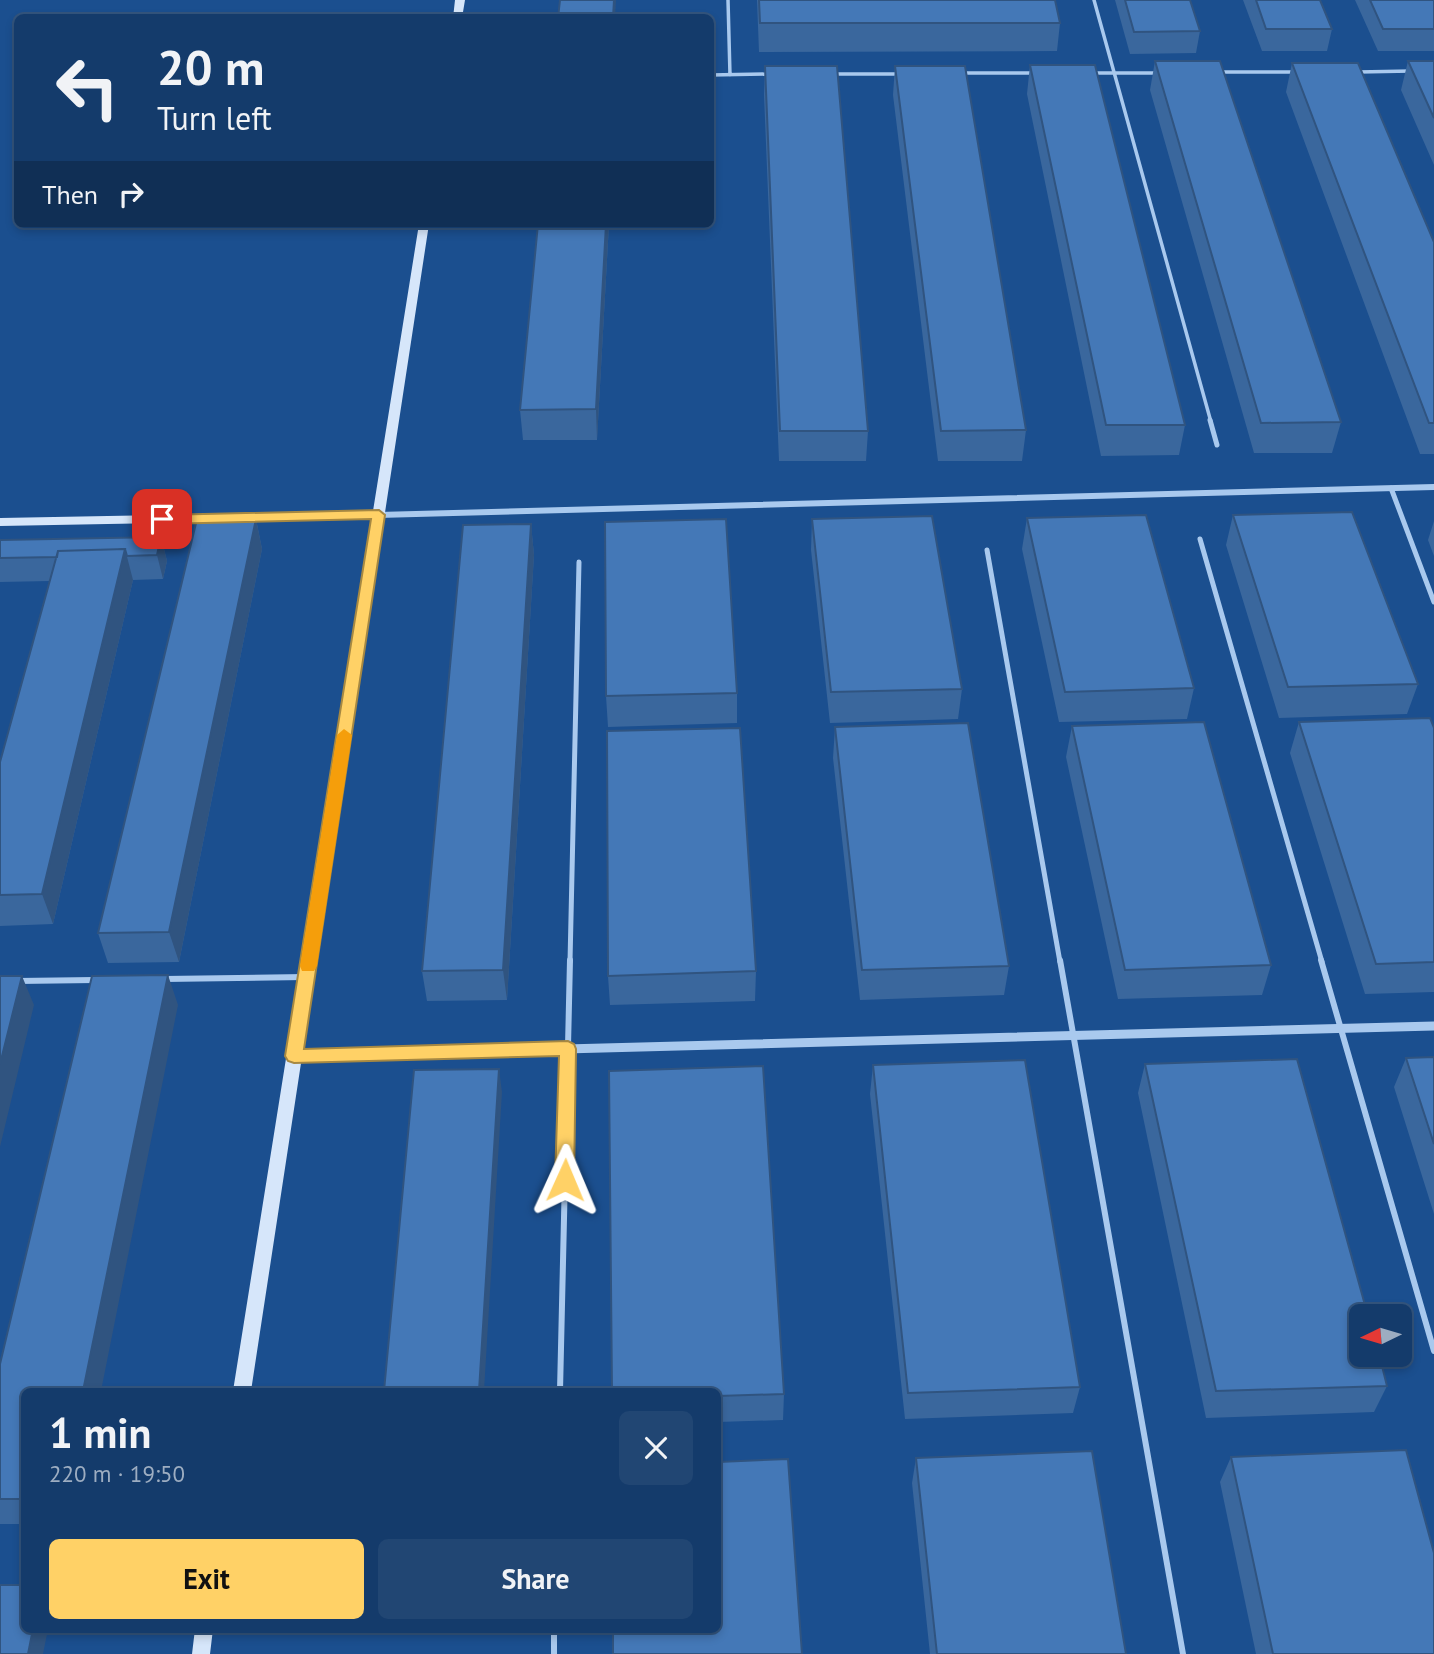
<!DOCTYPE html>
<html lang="en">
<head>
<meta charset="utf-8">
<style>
	body { margin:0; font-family:"PT Sans",sans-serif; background:#214673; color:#f1f3f6; height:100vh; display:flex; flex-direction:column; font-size:26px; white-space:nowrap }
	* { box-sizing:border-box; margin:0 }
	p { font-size:23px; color:#9dadc1 }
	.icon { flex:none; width:38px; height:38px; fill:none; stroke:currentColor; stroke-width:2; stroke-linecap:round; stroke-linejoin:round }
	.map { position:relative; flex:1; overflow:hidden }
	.drawer { position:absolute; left:21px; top:1388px; width:700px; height:245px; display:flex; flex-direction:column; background:#143b6b; border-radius:10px; box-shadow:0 4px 10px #0003,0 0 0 2px #33557e }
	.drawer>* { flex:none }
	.top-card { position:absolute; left:14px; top:14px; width:700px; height:214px; border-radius:10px; box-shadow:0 4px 10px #0003,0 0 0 2px #33557e; background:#143b6b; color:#f1f3f6; overflow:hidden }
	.needle { width:46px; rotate:265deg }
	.tools { position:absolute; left:1349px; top:1304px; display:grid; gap:14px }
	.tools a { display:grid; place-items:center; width:63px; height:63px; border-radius:10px; background:#143b6b; box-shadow:0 4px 10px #0003,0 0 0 2px #33557e; font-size:35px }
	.pin { position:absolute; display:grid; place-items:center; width:60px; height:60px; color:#fff; margin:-30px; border-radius:14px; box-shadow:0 4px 10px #0006 }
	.me { position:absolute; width:77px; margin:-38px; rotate:1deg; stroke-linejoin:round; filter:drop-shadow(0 0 5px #0008) }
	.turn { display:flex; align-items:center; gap:24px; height:147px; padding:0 28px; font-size:32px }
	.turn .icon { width:91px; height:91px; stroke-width:2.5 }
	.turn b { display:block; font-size:49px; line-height:60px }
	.then { display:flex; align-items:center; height:66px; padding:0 28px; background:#0003; gap:14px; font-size:26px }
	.round { display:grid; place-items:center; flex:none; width:74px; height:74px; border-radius:10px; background:#214673 }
	.headline { display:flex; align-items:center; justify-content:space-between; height:119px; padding:0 28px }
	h1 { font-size:42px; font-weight:800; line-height:52px }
	.action { display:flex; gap:14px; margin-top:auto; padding:14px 28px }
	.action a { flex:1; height:80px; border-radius:10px; background:#ffd166; color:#111; font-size:28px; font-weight:800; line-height:80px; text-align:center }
	.action a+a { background:#214673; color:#f1f3f6 }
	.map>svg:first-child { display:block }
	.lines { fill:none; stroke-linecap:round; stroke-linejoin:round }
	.lane-far2 { stroke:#a9c9ee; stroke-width:3.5 }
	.lane-far1 { stroke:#a9c9ee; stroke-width:5 }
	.lane { stroke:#a9c9ee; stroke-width:6 }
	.street-far1 { stroke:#a9c9ee; stroke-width:6 }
	.street { stroke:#a9c9ee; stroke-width:9 }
	.secondary { fill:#d6e6fa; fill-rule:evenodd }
	.wall { fill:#3a679d }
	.shaded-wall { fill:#305480 }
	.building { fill:#4478b7; stroke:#305480; stroke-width:2 }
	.route { fill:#ffd166; stroke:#a68842; stroke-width:2 }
	.slow { fill:#f59e0b }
</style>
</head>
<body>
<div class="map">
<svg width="1434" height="1654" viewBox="0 0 1434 1654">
	<rect width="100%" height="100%" fill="#1b4f8f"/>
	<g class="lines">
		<!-- lane-far2 -->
		<path class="lane-far2" d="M728,0L730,75
			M1094,0L1211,422
			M1218,72H1295
			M1358,72L1411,71
			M962,73H1036
			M1092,73H1159
			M833,74H900
			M710,75L770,74"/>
		<!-- lane-far1 -->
		<path class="lane-far1" d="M1210,420L1217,445
			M1391,488L1434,602
			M1200,539L1322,962
			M987,550L1060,962
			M570,962L579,562"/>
		<!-- lane -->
		<path class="lane" d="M1060,960L1183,1654
			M1321,960L1434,1351
			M164,979L305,977
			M17,981L95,980
			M560,1391L570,960
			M554,1629V1654"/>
		<!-- street-far1 -->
		<path class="street-far1" d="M378,515L1434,487"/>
		<!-- street -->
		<path class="street" d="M295,1056L1434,1026"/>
		<!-- secondary -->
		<path class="secondary" d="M455,0H465L462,18H453Z
			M419,224H429L251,1391H233L372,519L0,526V518L373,511Z
			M195,1629H213L210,1654H192Z"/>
	</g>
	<!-- wall -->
	<path class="wall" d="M757,0H1055L1060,23L1057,51L759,52Z
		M1115,0H1190L1200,31L1196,53L1130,54Z
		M1243,0H1320L1332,29L1327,51H1262Z
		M1355,0H1434V51H1378Z
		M1155,61L1341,422L1332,453H1254L1150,90Z
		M1408,61H1434V165L1401,90Z
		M1292,63L1434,242V454H1420L1286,92Z
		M1030,65L1185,425L1179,455L1101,456L1027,94Z
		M765,66L868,431L866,461H779L764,95Z
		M895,66L1026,430L1022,461H938L893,95Z
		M538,224H609L597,440H523L520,410Z
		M1233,515L1418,684L1407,714L1279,718L1226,545Z
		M1027,518L1194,688L1187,719L1059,722L1022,549Z
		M256,519L262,549L179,962L108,963L98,933Z
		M812,519L962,689L958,719L830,723L811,550Z
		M1434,521V556L1428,540Z
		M531,524L534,555L507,1000L427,1001L422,971Z
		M161,537L167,561L163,579L133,580L53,924L0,926V762L50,581L0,582V558Z
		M737,693V723L608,727L606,696Z
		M1299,722L1434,728V992L1365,994L1290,753Z
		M1072,726L1271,965L1262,995L1118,999L1066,757Z
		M835,727L1009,966L1004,995L860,1000L833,758Z
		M756,971L755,1001L610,1005L608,976Z
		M178,1005L24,1391V1524H0V1364Z
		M1434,1057V1214L1394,1087L1406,1058Z
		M1145,1064L1387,1386L1374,1412L1206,1418L1138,1093Z
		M873,1065L1080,1387L1073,1413L905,1419L870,1094Z
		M718,1391L784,1394L783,1420L718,1422Z
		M1231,1457L1434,1654H1256L1220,1482Z
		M916,1458L1126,1654H930L912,1483Z"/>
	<!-- shaded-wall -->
	<path class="shaded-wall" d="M614,0H616L615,18H613Z
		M606,224H609L597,440L596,409Z
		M256,519L262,549L179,962L169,932Z
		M531,524L534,555L507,1000L503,970Z
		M161,537L167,561L163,579L157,555Z
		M125,549L133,580L53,924L42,894Z
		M168,975L178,1005L101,1391H83Z
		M22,976L34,1005L0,1147V1064Z
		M499,1069L502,1092L484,1391H479Z
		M33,1629H48L43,1654H28Z"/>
	<!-- building -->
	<path class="building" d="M560,0H614L613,18H558Z
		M759,0H1055L1060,23H760Z
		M1125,0H1190L1200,31L1134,32Z
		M1256,0H1320L1332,29H1266Z
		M1370,0H1434V29H1383Z
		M1155,61H1220L1341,422L1261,423Z
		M1408,61H1434V118Z
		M1292,63H1358L1434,242V423H1429Z
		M1030,65H1095L1185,425H1106Z
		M765,66H837L868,431H780Z
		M895,66H965L1026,430L941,431Z
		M538,224H606L596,409L520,410Z
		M1352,512L1418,684L1288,687L1233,515Z
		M1146,515L1194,688L1065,692L1027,518Z
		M932,516L962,689L831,692L812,519Z
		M197,519H256L169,932L98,933Z
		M726,519L737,693L606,696L605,522Z
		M531,524L503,970L422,971L463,525Z
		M161,537L157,555L127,556L125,549L58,551L57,557L0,558V540Z
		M125,549L42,894L0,895V762L58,551Z
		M1430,718L1434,728V962L1376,964L1299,722Z
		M1204,722L1271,965L1125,970L1072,726Z
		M968,723L1009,966L862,970L835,727Z
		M740,728L756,971L608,976L607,731Z
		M168,975L83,1391H24V1499H0V1364L92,976Z
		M0,976H22L0,1064Z
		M1434,1057V1144L1406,1058Z
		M1297,1059L1368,1316H1362V1354H1379L1387,1386L1216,1391L1145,1064Z
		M1025,1060L1080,1387L908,1393L873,1065Z
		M763,1066L784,1394L718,1396V1391H612L609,1071Z
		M499,1069L479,1391H384L414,1070Z
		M1406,1450L1434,1553V1654H1273L1231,1457Z
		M1092,1451L1126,1654H937L916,1458Z
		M788,1459L802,1654H613V1629H718V1462Z
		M0,1585H24V1629H33L28,1654H0Z"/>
	<!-- route -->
	<path class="route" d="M379,510L385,515L304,1049L568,1041L574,1044L576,1049L574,1180L571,1186L565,1188L558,1186L555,1180L559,1056L294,1063L288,1061L285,1056L371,519L162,524L155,519L162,515Z"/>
	<!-- slow -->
	<path class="slow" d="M344,729L352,735L317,966L314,971H302L300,966L337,735Z"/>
</svg>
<div class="tools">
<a><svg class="needle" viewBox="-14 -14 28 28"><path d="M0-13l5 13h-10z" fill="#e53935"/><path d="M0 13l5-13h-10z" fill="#9dadc1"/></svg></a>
</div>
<div class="pin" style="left:162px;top:519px;background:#d93025"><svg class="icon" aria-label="arrive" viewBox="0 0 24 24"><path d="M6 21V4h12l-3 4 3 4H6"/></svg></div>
<svg class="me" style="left:565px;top:1180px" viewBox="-20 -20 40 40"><path d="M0-17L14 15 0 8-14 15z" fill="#ffd166" stroke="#fff" stroke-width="4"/></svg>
<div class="top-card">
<div class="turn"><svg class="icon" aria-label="left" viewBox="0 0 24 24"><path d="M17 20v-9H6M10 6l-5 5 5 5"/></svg><div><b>20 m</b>Turn left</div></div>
<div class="then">Then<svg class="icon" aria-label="right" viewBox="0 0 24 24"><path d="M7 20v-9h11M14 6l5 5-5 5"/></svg></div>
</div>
<section class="drawer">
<div class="headline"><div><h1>1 min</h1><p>220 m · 19:50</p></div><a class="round"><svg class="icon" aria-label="close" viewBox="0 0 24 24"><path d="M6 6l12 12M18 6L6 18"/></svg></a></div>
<div class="action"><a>Exit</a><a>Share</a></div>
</section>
</div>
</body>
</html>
